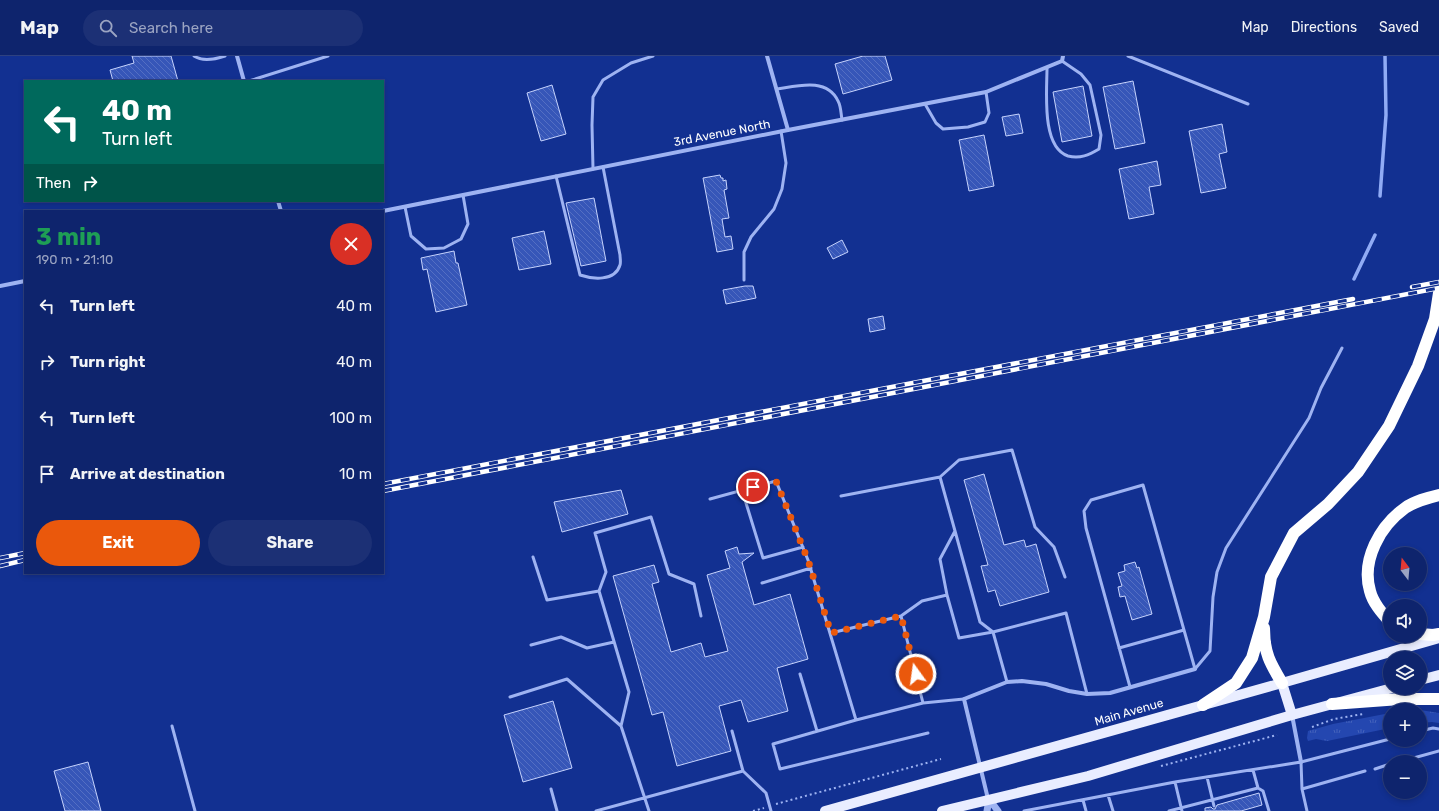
<!DOCTYPE html>
<html lang="en">
<head>
<meta charset="utf-8">
<style>
	body { margin:0; font-family:Rubik,sans-serif; background:#1c3075; color:#f1f3f6; height:100vh; display:flex; flex-direction:column; font-size:15px; white-space:nowrap }
	* { box-sizing:border-box; margin:0 }
	p { font-size:13px; color:#9ba4c2 }
	.icon { flex:none; width:22px; height:22px; fill:none; stroke:currentColor; stroke-width:2; stroke-linecap:round; stroke-linejoin:round }
	.map { position:relative; flex:1; overflow:hidden }
	.panel { position:absolute; left:24px; top:154px; width:360px; height:364px; display:flex; flex-direction:column; background:#0e246d; border-radius:0px; box-shadow:0 2px 6px #0003,0 0 0 1px #2e4180 }
	.panel>* { flex:none }
	.banner { position:absolute; left:24px; top:24px; width:360px; height:122px; border-radius:0px; box-shadow:0 2px 6px #0003,0 0 0 1px #2e4180; background:#00695c; color:#fff; overflow:hidden }
	.needle { width:26px; rotate:344deg }
	.buttons { position:absolute; left:1383px; top:491px; display:grid; gap:8px }
	.buttons a { display:grid; place-items:center; width:44px; height:44px; border-radius:50%; background:#0e246d; box-shadow:0 2px 6px #0003,0 0 0 1px #2e4180; font-size:20px }
	.pin { position:absolute; display:grid; place-items:center; width:34px; height:34px; color:#fff; margin:-17px; border:2px solid #fff; border-radius:50%; box-shadow:0 1px 4px #0007 }
	.me { position:absolute; width:44px; margin:-22px; rotate:346deg; stroke-linejoin:round; filter:drop-shadow(0 0 3px #0008) }
	.turn { display:flex; align-items:center; gap:14px; height:84px; padding:0 12px; font-size:18px }
	.turn .icon { width:52px; height:52px; stroke-width:2.5 }
	.turn b { display:block; font-size:28px; line-height:34px }
	.then { display:flex; align-items:center; height:38px; padding:0 12px; background:#0003; gap:8px; font-size:15px }
	.round { display:grid; place-items:center; flex:none; width:42px; height:42px; border-radius:21px; background:#1c3075 }
	.summary { display:flex; align-items:center; justify-content:space-between; height:68px; padding:0 12px }
	h1 { font-size:24px; font-weight:700; line-height:30px; color:#1e9e55 }
	.action { display:flex; gap:8px; margin-top:auto; padding:8px 12px }
	.action a { flex:1; height:46px; border-radius:24px; background:#ea580c; color:#fff; font-size:16px; font-weight:700; line-height:46px; text-align:center }
	.action a+a { background:#1c3075; color:#f1f3f6 }
	ul { padding:0; list-style:none }
	li { display:flex; align-items:center; gap:12px; height:56px; padding:0 12px }
	li div { flex:1 }
	li b { display:block; font-size:15px }
	li em { font-style:normal }
	header { display:flex; align-items:center; gap:24px; box-sizing:border-box; height:56px; padding:0 20px; background:#0e246d; border-bottom:1px solid #2e4180 }
	header strong { font-size:19px }
	nav { display:flex; gap:22px; margin-inline-start:auto; font-size:14px }
	.search { width:280px; height:36px; background:#1c3075; display:flex; align-items:center; gap:10px; box-sizing:border-box; padding:0 14px; border-radius:22px; color:#9ba4c2; font-size:15px }
	.map>svg:first-child { display:block }
	.grass { fill:url(#grass-tufts) }
	.lines { fill:none; stroke-linecap:round; stroke-linejoin:round }
	.stream { stroke:#90abf5; stroke-width:3.5 }
	.building { fill:url(#building-back-hatch); stroke:#c6d3fd }
	.path { stroke:#9eb3f2; stroke-width:2; stroke-dasharray:2 3; stroke-linecap:butt }
	.service { stroke:#9eb3f2; stroke-width:3 }
	.minor { stroke:#9eb3f2; stroke-width:4 }
	.tertiary { stroke:#9eb3f2; stroke-width:7 }
	.primary { stroke:#e9edff; stroke-width:10 }
	.motorway { stroke:#fff; stroke-width:12 }
	.rail-casing { stroke:#fff; stroke-width:4.5 }
	.rail { stroke:#123091; stroke-width:3; stroke-dasharray:9; stroke-linecap:butt }
	.route { stroke:#ea580c; stroke-width:7; stroke-dasharray:0 12.6 }
	.labels { text-anchor:middle; dominant-baseline:central; stroke-width:3.5; stroke-linejoin:round; paint-order:stroke }
	.street-label { font-size:12px; fill:#fff; stroke:#123091 }
</style>
</head>
<body>
<header>
<strong>Map</strong>
<div class="search"><svg class="icon" aria-label="search" viewBox="0 0 24 24"><circle cx="10" cy="10" r="6"/><path d="M15 15l6 6"/></svg>Search here</div>
<nav><a>Map</a><a>Directions</a><a>Saved</a></nav>
</header>
<div class="map">
<svg width="1439" height="755" viewBox="0 0 1439 755">
	<defs>
		<pattern id="grass-tufts" width="24" height="20" patternUnits="userSpaceOnUse"><rect width="24" height="20" fill="#2447b0"/><path d="M3 7l-1-3M5 7V3M7 7l1-3M15 17l-1-3M17 17v-4M19 17l1-3" fill="none" stroke="#4563bc"/></pattern>
		<pattern id="building-back-hatch" width="6" height="6" patternUnits="userSpaceOnUse"><rect width="6" height="6" fill="#3656b8"/><path d="M-1 5l2 2M0 0l6 6M5-1l2 2" fill="none" stroke="#546fc3"/></pattern>
	</defs>
	<rect width="100%" height="100%" fill="#123091"/>
	<!-- grass -->
	<path class="grass" d="M1420,654L1439,657V667L1432,666L1420,667Z
		M1390,657V672L1327,685L1316,683L1308,685L1307,682L1308,675L1333,668Z"/>
	<g class="lines">
		<!-- stream -->
		<path class="stream" d="M1380,140L1386,59L1385,0
			M1354,223L1375,179"/>
	</g>
	<!-- building -->
	<path class="building" d="M132,0H171L178,25H113L110,14L134,7Z
		M863,0H885L892,24L843,38L835,8Z
		M1133,25L1145,87L1115,93L1103,31Z
		M552,29L566,78L541,85L527,37Z
		M1083,30L1092,80L1062,86L1053,36Z
		M1019,58L1023,77L1006,80L1002,61Z
		M1222,68L1227,96L1219,98L1226,132L1201,137L1189,75Z
		M984,79L994,130L969,135L959,84Z
		M1157,105L1161,129L1149,131L1154,158L1129,163L1119,113Z
		M720,119L721,122H723V125L726,124L727,133L724,134L729,162L722,163L725,181L731,180L733,193L717,196L703,122Z
		M594,142L606,205L581,210L566,147Z
		M544,175L551,208L519,214L512,182Z
		M842,184L848,196L833,203L827,192Z
		M454,195L456,207H458L467,249L436,256L427,213L423,214L421,202Z
		M745,230H753L756,242L726,248L723,234Z
		M883,260L885,273L870,276L868,263Z
		M984,418L1004,489L1024,484L1026,491L1036,488L1049,536L1000,550L995,534L988,536L981,510L988,509L964,424Z
		M621,434L628,458L562,476L554,446Z
		M737,491L739,498L754,497L742,506L754,549L790,538L808,603L777,612L788,655L748,666L741,644L719,650L731,695L677,710L663,656L652,659L613,520L654,509L659,526L652,528L671,596L701,587L705,601L728,595L707,519L730,512L725,495Z
		M1135,506L1137,512L1139,511L1152,558L1132,564L1125,540L1120,541L1118,531L1122,530L1118,517L1125,515L1124,509Z
		M553,645L572,712L523,726L504,659Z
		M88,706L101,755H65L54,715Z
		M1259,737L1262,749L1241,755H1205V752L1211,751L1213,753H1215L1217,749Z"/>
	<g class="lines">
		<!-- path -->
		<path class="path" d="M1312,671L1334,663L1363,658
			M1161,710L1277,679
			M776,748L941,703
			M753,755L764,752"/>
		<!-- service -->
		<path class="service" d="M194,0C203,6 216,3 225,0
			M1128,0L1248,48
			M1047,12C1047,35 1041,91 1068,100C1080,103 1089,99 1099,93L1101,79L1090,29L1081,18L1062,5
			M249,25L328,0
			M777,33C797,30 827,21 838,45C841,50 841,58 842,64
			M925,48L936,67L943,73L968,71L985,66L989,57L986,36
			M593,113L592,69L593,41L603,24L631,7L653,0
			M556,120L580,219C592,223 615,226 620,209C621,206 620,202 620,199L603,111
			M405,151L411,180L426,193L444,192L461,183L468,168L463,139
			M744,224V196L751,181L774,153L782,133L786,107L781,75
			M940,421L955,475L940,503L947,539
			M742,434L763,502L803,491
			M841,440L940,421L959,404L1012,394L1035,471L1054,491L1065,521
			M710,443L776,425L808,504L856,664
			M955,475L980,566L993,576
			M533,501L547,544L599,535
			M762,527L811,512
			M901,560L922,545L947,539L959,582L993,576
			M831,577L901,560L923,647
			M531,589L561,581L587,592L614,586
			M1119,592L1184,574
			M1195,613L1210,595L1213,541L1217,516L1226,492L1309,362L1321,332L1342,292
			M800,618L817,675
			M1007,626L993,576L1066,557L1087,638
			M1130,631L1086,472L1084,455L1091,444L1143,429L1195,613
			M510,641L567,623L621,670
			M172,670L195,755
			M732,675L743,715
			M1420,675L1433,672L1439,673
			M928,677L780,713L773,688L856,664L923,647L964,643
			M1301,706L1390,683
			M1399,706L1439,695
			M1375,713L1390,708
			M1253,714L1258,732L1263,735L1269,755
			M1207,721L1214,750
			M1175,726L1182,755
			M551,733L557,755
			M1302,733L1365,715
			M1108,739L1113,755
			M1083,744L1086,755
			M596,755L743,715L766,737L771,755
			M649,755L621,670L629,636L599,535L606,516L595,477L651,461L669,518L694,528L701,560
			M1024,755L1175,726L1301,706L1302,733L1307,755
			M1169,755L1258,732"/>
		<!-- minor -->
		<path class="minor" d="M237,0L244,25
			M767,0L788,74
			M278,145L281,155
			M383,155L788,74L986,36L1062,5L1063,0
			M0,230L25,225
			M1292,659L1301,706
			M988,743L964,643L1007,626L1022,625L1046,628L1069,635L1087,638L1110,637L1195,613"/>
		<!-- tertiary -->
		<path class="tertiary" d="M989,743L998,755
			M987,755L989,743"/>
		<!-- primary -->
		<path class="primary" d="M1420,624L1439,619
			M1282,627L1292,659
			M825,755L1282,627L1439,582
			M942,755L1088,720L1292,659L1392,632"/>
		<!-- motorway -->
		<path class="motorway" d="M1390,566C1382,557 1373,547 1370,535C1361,504 1380,470 1405,452C1415,445 1427,442 1439,439
			M1264,572C1264,597 1270,607 1282,627
			M1420,578L1433,579L1439,578
			M1332,648L1400,643H1439
			M1203,649L1236,627L1252,602L1264,561L1271,521L1294,477L1328,448L1358,416L1389,370L1418,310L1435,263L1439,237"/>
		<!-- rail casing -->
		<g class="rail-casing">
			<path id="rail" d="M1412,231L1439,226
				M383,428L1353,243
				M383,435L1439,232
				M0,502L25,497
				M0,510L25,504"/>
		</g>
		<!-- rail -->
		<use href="#rail" class="rail"/>
	</g>
	<g class="lines">
		<!-- route -->
		<path class="route" d="M753,431L776,425L808,504L831,577L901,560L916,618"/>
	</g>
	<g class="labels">
		<!-- street labels -->
		<g class="street-label">
			<text transform="translate(722 77) rotate(-11)">3rd Avenue North</text>
			<text transform="translate(1129 656) rotate(-16)">Main Avenue</text>
		</g>
	</g>
</svg>
<div class="buttons">
<a><svg class="needle" viewBox="-14 -14 28 28"><path d="M0-13l5 13h-10z" fill="#e53935"/><path d="M0 13l5-13h-10z" fill="#9ba4c2"/></svg></a>
<a><svg class="icon" aria-label="sound" viewBox="0 0 24 24"><path d="M4 9h4l5-4v14l-5-4H4zM17 9q2 3 0 6"/></svg></a>
<a><svg class="icon" aria-label="layers" viewBox="0 0 24 24"><path d="M12 4l9 5-9 5-9-5zM3 14l9 5 9-5"/></svg></a>
<a>+</a>
<a>−</a>
</div>
<div class="pin" style="left:753px;top:431px;background:#d93025"><svg class="icon" aria-label="arrive" viewBox="0 0 24 24"><path d="M6 21V4h12l-3 4 3 4H6"/></svg></div>
<svg class="me" style="left:916px;top:618px" viewBox="-20 -20 40 40"><circle r="17" fill="#ea580c" stroke="#fff" stroke-width="3"/><path d="M0-11L8 9 0 5-8 9z" fill="#fff"/></svg>
<div class="banner">
<div class="turn"><svg class="icon" aria-label="left" viewBox="0 0 24 24"><path d="M17 20v-9H6M10 6l-5 5 5 5"/></svg><div><b>40 m</b>Turn left</div></div>
<div class="then">Then<svg class="icon" aria-label="right" viewBox="0 0 24 24"><path d="M7 20v-9h11M14 6l5 5-5 5"/></svg></div>
</div>
<section class="panel">
<div class="summary"><div><h1>3 min</h1><p>190 m · 21:10</p></div><a class="round" style="background:#d93025;color:#fff"><svg class="icon" aria-label="close" viewBox="0 0 24 24"><path d="M6 6l12 12M18 6L6 18"/></svg></a></div>
<ul>
<li><svg class="icon" aria-label="left" viewBox="0 0 24 24"><path d="M17 20v-9H6M10 6l-5 5 5 5"/></svg><div><b>Turn left</b></div><em>40 m</em></li>
<li><svg class="icon" aria-label="right" viewBox="0 0 24 24"><path d="M7 20v-9h11M14 6l5 5-5 5"/></svg><div><b>Turn right</b></div><em>40 m</em></li>
<li><svg class="icon" aria-label="left" viewBox="0 0 24 24"><path d="M17 20v-9H6M10 6l-5 5 5 5"/></svg><div><b>Turn left</b></div><em>100 m</em></li>
<li><svg class="icon" aria-label="arrive" viewBox="0 0 24 24"><path d="M6 21V4h12l-3 4 3 4H6"/></svg><div><b>Arrive at destination</b></div><em>10 m</em></li>
</ul>
<div class="action"><a>Exit</a><a>Share</a></div>
</section>
</div>
</body>
</html>
